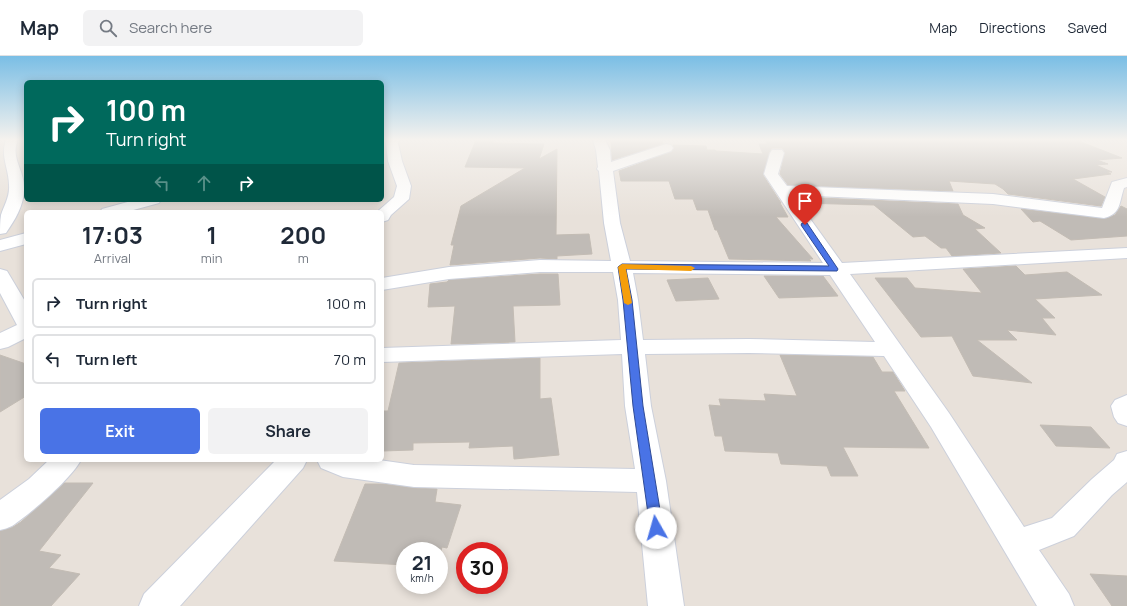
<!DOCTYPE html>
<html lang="en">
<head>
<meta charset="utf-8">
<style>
	body { margin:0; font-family:Manrope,sans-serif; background:#f2f2f3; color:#1f2937; height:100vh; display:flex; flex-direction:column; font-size:15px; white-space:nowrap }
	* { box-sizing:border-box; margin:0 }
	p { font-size:13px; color:#747a83 }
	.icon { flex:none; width:22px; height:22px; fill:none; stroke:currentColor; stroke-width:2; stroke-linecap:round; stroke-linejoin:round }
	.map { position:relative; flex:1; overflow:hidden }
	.side { position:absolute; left:24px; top:154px; width:360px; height:252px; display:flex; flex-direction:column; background:#fff; border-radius:6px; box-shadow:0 2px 10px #0003 }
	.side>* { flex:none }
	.hud { position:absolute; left:24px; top:24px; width:360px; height:122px; border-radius:6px; box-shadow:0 2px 10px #0003; background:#00695c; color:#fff; overflow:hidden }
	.speed { position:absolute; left:396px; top:486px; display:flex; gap:8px; font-size:20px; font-weight:700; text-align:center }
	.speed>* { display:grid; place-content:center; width:52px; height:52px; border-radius:50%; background:#fff; box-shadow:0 2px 10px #0003; line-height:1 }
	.speed small { font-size:10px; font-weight:400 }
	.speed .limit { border:6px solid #d22; background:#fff; color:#111 }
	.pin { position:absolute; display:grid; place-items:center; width:34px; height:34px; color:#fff; margin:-41px -17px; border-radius:50% 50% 50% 0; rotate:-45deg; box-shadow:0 0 4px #0007 }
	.pin .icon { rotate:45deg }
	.me { position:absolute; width:44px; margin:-22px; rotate:353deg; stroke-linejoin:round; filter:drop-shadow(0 0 3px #0008) }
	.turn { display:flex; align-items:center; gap:14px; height:84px; padding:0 16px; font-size:18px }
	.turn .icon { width:52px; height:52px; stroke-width:2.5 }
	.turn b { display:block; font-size:28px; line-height:34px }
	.lanes { display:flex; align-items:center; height:38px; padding:0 16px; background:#0003; justify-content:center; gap:20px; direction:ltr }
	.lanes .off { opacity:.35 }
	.eta { display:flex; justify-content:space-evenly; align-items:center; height:68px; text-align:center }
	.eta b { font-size:24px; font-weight:700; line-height:28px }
	.cta { display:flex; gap:8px; margin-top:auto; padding:8px 16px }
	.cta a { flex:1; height:46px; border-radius:6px; background:#4973e6; color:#fff; font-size:16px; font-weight:700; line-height:46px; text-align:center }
	.cta a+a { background:#f2f2f3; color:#1f2937 }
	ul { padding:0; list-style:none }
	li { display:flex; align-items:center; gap:12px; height:50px; margin:0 8px 6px; padding:0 8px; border:2px solid #e0e1e3; border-radius:6px }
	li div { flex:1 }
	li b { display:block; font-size:15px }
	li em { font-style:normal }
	header { display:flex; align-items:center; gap:24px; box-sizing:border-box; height:56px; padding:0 20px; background:#fff; border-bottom:1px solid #e0e1e3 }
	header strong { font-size:19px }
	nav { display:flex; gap:22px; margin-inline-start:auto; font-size:14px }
	.search { width:280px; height:36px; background:#f2f2f3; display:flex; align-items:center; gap:10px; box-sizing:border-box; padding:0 14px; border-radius:6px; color:#747a83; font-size:15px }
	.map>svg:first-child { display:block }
	.building { fill:#c0bbb6; stroke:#c3bcb4 }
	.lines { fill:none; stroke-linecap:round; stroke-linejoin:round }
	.minor-casing { stroke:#ccd0db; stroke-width:2 }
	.minor { fill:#fff; fill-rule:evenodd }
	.route { fill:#4973e6; stroke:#2f4b96 }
	.slow { fill:#f59e0b }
</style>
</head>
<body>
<header>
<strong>Map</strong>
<div class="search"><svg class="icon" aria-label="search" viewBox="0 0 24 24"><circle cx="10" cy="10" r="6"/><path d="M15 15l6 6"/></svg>Search here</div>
<nav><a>Map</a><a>Directions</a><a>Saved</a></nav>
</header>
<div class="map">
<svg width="1127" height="550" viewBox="0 0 1127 550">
	<rect width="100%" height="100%" fill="#e8e1da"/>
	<!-- building -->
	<path class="building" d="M476,84H494L493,87L544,88L539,103L557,93L556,179L589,178L592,198L557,200V203L540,202L450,209L454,189H451L461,150L525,112L465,111Z
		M611,84H662L663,88L612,104Z
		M765,84H1076L1122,102L1097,104L1108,108L1096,109L1112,116H1107L1111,118L1073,123L1105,141L1101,150L1008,138L1003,133L995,128L949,125L953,135L788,129L780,118L785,96L782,92H772L769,97L763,119L781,147H780L788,161H776L813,203H809L811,205L729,203L717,174H715L708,154H697L693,143H675L669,125H621L619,115L671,96L674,93L673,89L706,90L707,94H715L716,95L763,98L759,88H767Z
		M796,141L958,148L963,159L985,172L975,173L1001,197L952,200L946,192H941L925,180L913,181L874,149L801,147Z
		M1121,150L1127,153V180L1071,184L1040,165L1033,166L1021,153L1104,163L1115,159Z
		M1016,210L1025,219L1067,216L1102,239L1035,243L1055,262H1042L1056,279L1007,274L1017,284H977L1032,327L973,320L952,280L921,281L875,222H907L915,232L982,237L963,213Z
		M540,218H558L560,249L513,250L515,286L451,288L455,250L428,251L430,228L447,226L449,224Z
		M764,220H823L838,240L779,242Z
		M708,222L719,243L676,245L667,224Z
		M0,299L26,308V340L0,356Z
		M780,299L873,301L882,316H893L905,335H894L929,392L843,391L858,420H831L827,410L781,408L778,397L725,395L722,380H715L709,349L721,350L719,343L766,345L764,338L797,340Z
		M540,302V343L551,342L559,399L514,403L513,390L469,392L470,386L413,387V394L382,395V355H388L399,307Z
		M1040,369L1091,371L1110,392L1056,390Z
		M64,427H93L39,495L61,499L49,512L80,518L51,550H0V475L13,471L21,466Z
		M365,428H383L414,432L437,433L435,446L461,449L447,492L442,491L439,502V495H405V509L334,505Z
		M1090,518L1127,520V550H1112Z"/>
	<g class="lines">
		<!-- minor casing -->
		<g class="minor-casing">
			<path id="minor" d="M6,84H18C10,101 24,114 24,131C25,148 15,164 6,177L0,178C0,172 0,165 1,159C4,149 10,141 9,129C9,113 0,100 6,84Z
				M388,84H400L398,87L402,105L411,130L409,143L391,159L388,164L382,166V156H377L394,141L397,130L388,105L386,87Z
				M593,84H605L610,94L611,106L666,88L671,89L673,92L671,95L613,115L620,167L630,205L823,207L764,118L770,97L772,94H782L784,97L778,118L787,130L993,138L1102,152L1112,126L1127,122V131L1124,132C1119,147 1121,158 1104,162L993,148L793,139L842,207L1127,192V202L850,218L949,357L1024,471L1052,462L1092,423L1114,404L1117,398L1127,395V426L1112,439L1074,480L1039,494L1069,538L1074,550H1037L931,371L884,300L749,297L645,298L651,350L666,425L684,550H648L637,436L414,431L343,421L321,412L317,404H379L414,409L635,413L625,350L622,298L382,306V292L621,284L618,244L613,216H540L449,223L382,234V222L449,211L540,204L611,205L604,167L599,115L597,113L598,111L596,94ZM633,217L830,219L875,286L749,283L643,284L638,244Z
				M135,144H161L159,147L126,156H100L102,153Z
				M26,177V188L0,195V184Z
				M0,213L7,215L26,247V282L8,291L0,293V277L17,269L0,237Z
				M1127,339V370L1118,367L1114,361L1111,350L1115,344Z
				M49,404H81C71,423 30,458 12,470C8,472 4,473 0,474V444L29,423Z
				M276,404H307L303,412L180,550H139L144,538Z"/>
		</g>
		<!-- minor -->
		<use href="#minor" class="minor"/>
	</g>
	<!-- sky -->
	<linearGradient id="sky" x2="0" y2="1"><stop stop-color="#7abee5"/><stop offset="0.52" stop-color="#f5f2ee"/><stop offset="1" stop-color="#f5f2ee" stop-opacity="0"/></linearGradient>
	<rect width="1127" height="161" fill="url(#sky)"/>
	<!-- route -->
	<path class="route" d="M802,167H807L838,213L837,215L626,213L632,244L643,350L663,472L661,475L656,477L652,475L650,472L633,350L623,244L618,211L622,208L829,210L801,169Z"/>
	<!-- slow -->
	<path class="slow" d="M622,208L691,210L695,212L691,215L626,213L632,247L628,249L624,247L618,211Z"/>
</svg>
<div class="speed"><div>21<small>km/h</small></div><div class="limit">30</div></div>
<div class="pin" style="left:805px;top:169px;background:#d93025"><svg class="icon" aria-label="arrive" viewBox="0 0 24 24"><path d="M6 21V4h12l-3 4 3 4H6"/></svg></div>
<svg class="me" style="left:656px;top:472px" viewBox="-20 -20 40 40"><circle r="19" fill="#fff"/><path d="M0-13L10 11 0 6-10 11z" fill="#4973e6"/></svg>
<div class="hud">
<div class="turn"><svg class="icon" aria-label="right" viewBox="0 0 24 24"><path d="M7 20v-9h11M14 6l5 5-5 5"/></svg><div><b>100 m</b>Turn right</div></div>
<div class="lanes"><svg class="icon off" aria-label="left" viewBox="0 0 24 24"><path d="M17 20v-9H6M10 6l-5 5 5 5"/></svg><svg class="icon off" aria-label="ahead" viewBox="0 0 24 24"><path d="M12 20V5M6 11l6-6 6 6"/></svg><svg class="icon" aria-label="right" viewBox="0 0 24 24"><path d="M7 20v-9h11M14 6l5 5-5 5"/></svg></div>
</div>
<section class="side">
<div class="eta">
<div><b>17:03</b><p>Arrival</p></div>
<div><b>1</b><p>min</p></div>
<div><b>200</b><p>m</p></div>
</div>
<ul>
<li><svg class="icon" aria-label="right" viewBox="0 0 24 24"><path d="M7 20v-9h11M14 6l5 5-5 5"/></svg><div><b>Turn right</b></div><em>100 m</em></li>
<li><svg class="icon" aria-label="left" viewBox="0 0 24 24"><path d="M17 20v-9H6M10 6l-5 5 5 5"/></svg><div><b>Turn left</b></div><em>70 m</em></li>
</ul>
<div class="cta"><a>Exit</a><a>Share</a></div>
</section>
</div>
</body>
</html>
